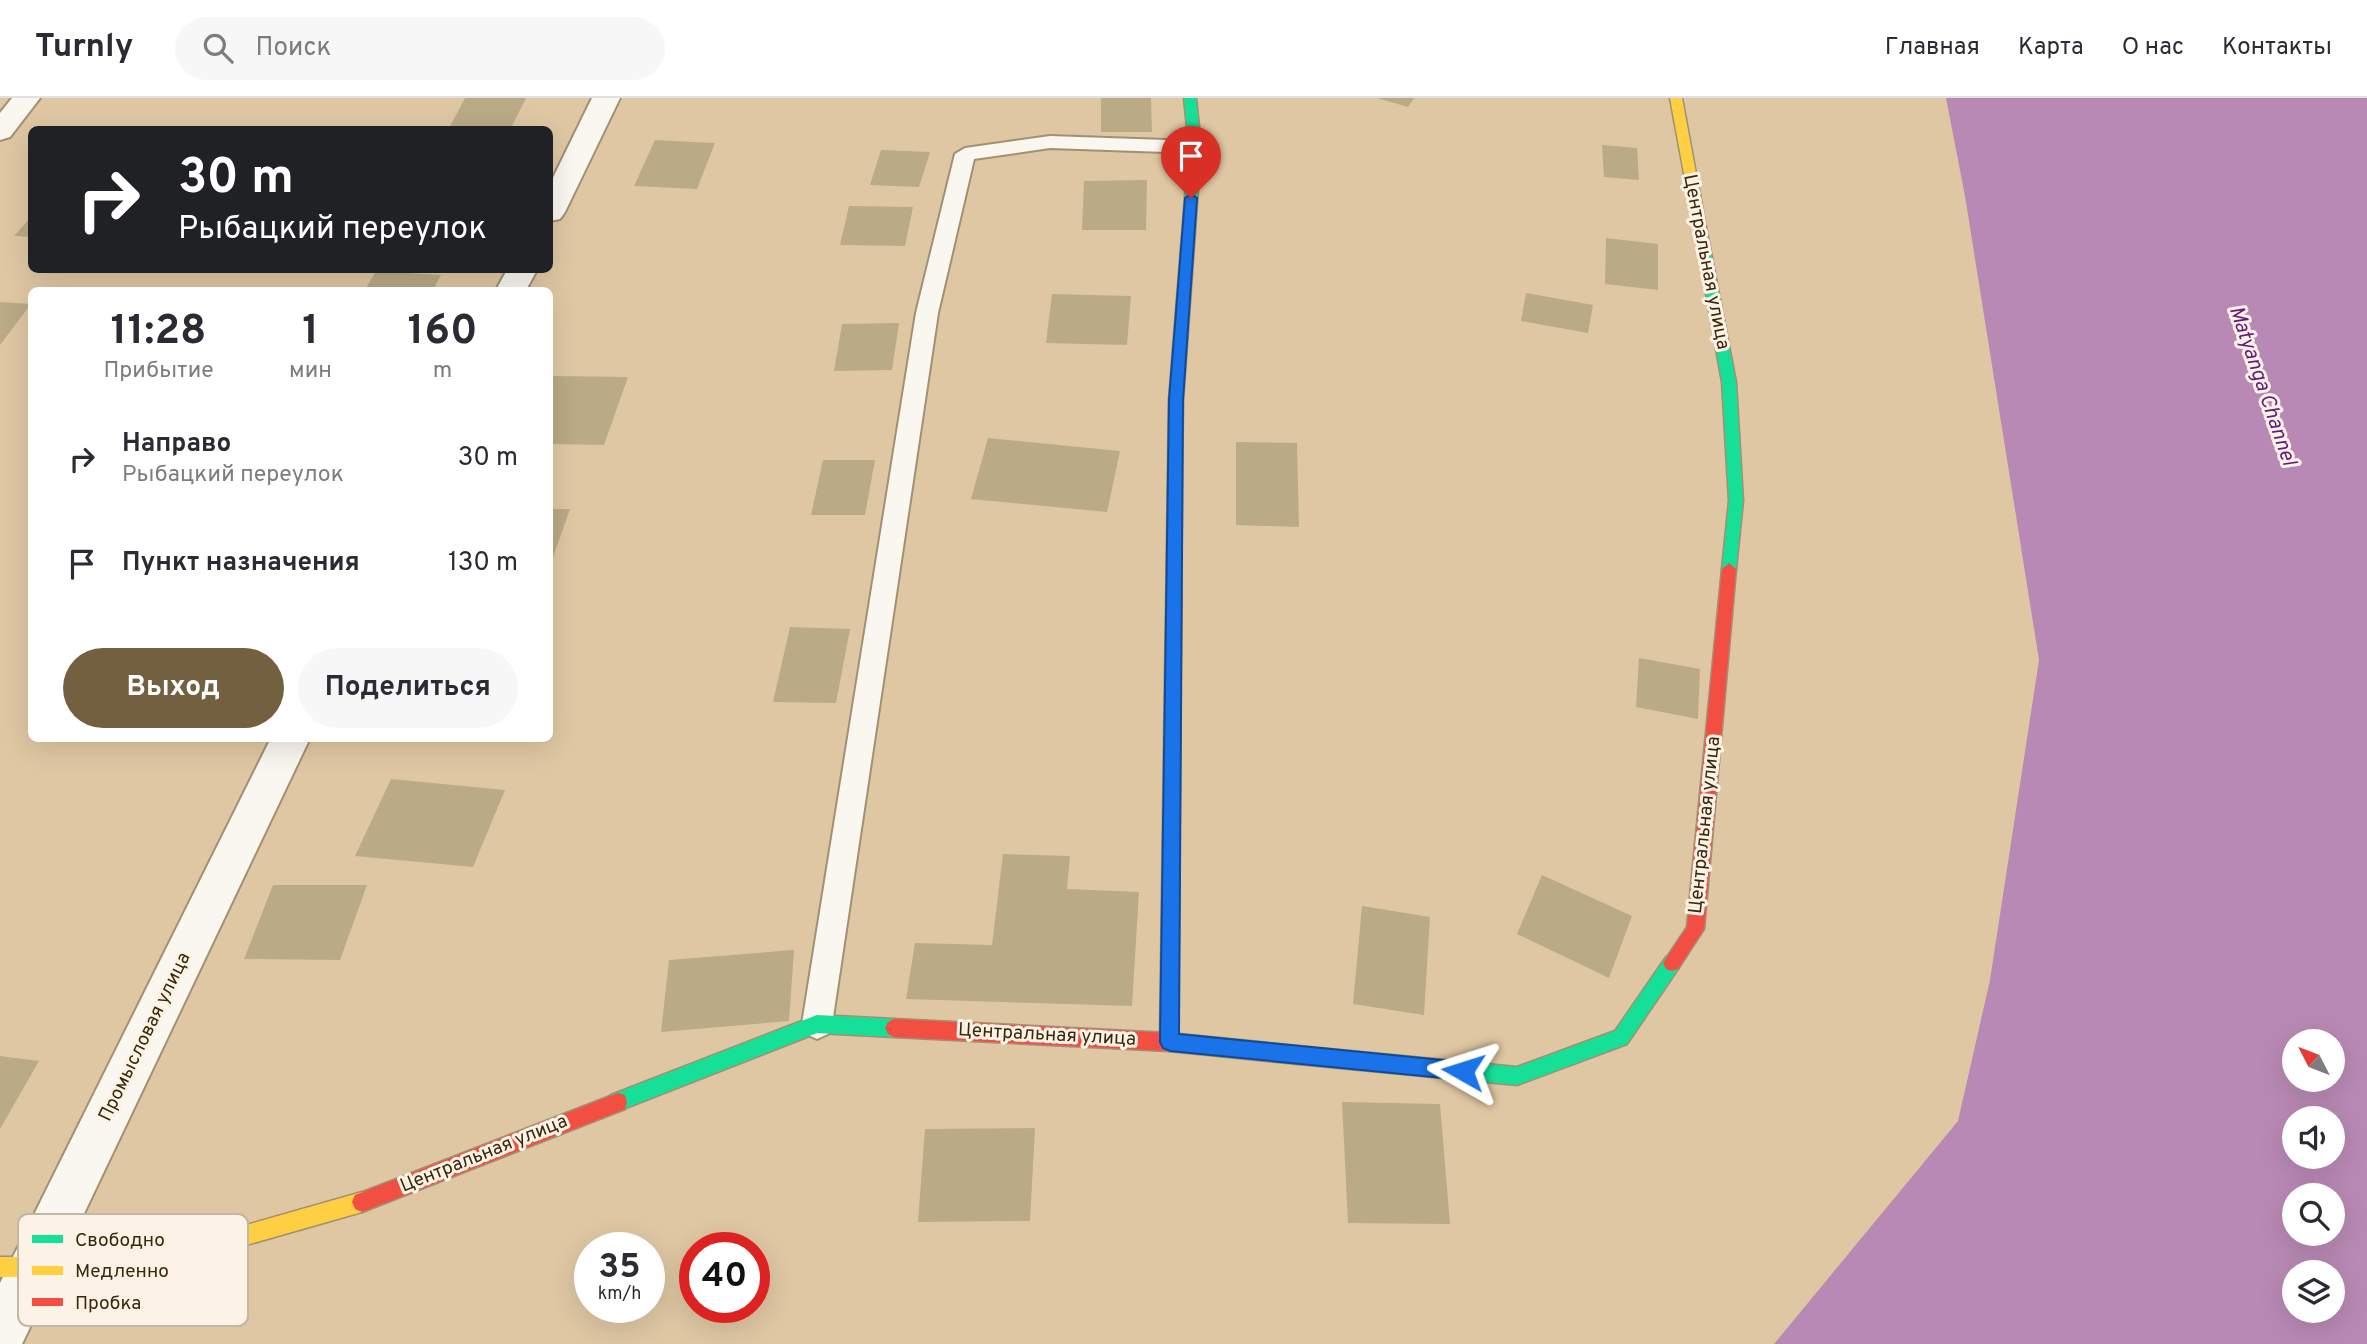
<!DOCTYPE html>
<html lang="ru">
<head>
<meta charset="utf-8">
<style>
	body { margin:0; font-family:Overpass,sans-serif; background:#f7f7f7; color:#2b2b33; height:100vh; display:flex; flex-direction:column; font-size:26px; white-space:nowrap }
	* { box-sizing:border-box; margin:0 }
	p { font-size:23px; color:#7c7c81 }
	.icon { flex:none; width:38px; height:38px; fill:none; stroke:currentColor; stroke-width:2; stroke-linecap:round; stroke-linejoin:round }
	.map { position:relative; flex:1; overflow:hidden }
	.details { position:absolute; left:28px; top:189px; width:525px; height:455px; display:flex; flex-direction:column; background:#fff; border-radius:10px; box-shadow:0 7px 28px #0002 }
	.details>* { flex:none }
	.guide { position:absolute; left:28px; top:28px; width:525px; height:147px; border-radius:10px; box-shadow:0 7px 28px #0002; background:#202124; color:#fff; overflow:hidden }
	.needle { width:46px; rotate:312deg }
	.fabs { position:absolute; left:2282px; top:931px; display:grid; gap:14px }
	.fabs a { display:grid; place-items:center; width:63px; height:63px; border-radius:50%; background:#fff; box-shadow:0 7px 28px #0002; font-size:35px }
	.speed { position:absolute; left:574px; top:1134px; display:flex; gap:14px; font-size:35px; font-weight:700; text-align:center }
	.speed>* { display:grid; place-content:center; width:91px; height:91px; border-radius:50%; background:#fff; box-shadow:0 7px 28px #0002; line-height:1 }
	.speed small { font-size:18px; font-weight:400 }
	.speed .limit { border:10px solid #d22; background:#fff; color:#111 }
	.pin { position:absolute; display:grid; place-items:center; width:60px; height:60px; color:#fff; margin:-72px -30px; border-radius:50% 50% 50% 0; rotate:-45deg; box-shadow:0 0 7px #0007 }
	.pin .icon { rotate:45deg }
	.me { position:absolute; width:77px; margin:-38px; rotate:276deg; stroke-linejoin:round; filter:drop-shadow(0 0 5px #0008) }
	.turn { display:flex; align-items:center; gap:24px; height:147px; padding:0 35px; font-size:32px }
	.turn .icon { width:91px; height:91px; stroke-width:2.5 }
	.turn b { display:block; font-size:49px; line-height:60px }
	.eta { display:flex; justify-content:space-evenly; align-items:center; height:119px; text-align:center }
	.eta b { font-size:42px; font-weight:700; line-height:49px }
	.primary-button { display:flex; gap:14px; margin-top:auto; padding:14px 35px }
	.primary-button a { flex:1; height:80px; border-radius:42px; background:#736041; color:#fff; font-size:28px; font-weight:700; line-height:80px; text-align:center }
	.primary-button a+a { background:#f7f7f7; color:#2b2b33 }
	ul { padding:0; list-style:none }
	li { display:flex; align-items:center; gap:21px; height:105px; padding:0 35px }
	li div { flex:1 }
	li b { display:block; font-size:26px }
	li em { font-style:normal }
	header { display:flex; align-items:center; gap:42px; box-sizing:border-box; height:98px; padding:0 35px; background:#fff; border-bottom:2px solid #e1e1e2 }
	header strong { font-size:33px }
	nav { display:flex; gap:38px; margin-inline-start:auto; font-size:24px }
	.search { width:490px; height:63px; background:#f7f7f7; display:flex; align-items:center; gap:18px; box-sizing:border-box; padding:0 24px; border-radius:38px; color:#7c7c81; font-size:26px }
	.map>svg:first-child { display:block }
	.water { fill:#b889b4; fill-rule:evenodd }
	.building { fill:#baab86 }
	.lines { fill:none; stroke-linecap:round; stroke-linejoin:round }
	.lane-casing { stroke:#a29073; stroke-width:4 }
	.street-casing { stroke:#a29073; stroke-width:4 }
	.fast-casing { stroke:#a29073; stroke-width:3 }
	.slow-casing { stroke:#a29073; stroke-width:3 }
	.jam-casing { stroke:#a29073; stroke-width:3 }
	.lane { fill:#faf7f1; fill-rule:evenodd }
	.street { fill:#faf7f1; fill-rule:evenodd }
	.fast { fill:#16e098; fill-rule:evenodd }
	.slow { fill:#ffcf43; fill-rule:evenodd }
	.jam { fill:#f24e42; fill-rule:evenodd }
	.route { fill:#1a73e8; stroke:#114b97; stroke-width:2 }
	.labels { text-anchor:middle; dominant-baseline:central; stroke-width:6; stroke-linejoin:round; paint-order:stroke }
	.street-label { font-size:19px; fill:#39280c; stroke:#fcf3e6 }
	.water-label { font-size:21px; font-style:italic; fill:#641b79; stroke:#fcf3e6 }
	.key { fill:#fcf3e6; stroke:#c2b6a5; stroke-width:2 }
	.key-label { font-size:19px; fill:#39280c }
</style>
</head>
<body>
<header>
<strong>Turnly</strong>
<div class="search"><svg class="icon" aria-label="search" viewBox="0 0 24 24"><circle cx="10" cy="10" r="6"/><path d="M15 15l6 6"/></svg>Поиск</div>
<nav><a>Главная</a><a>Карта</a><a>О нас</a><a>Контакты</a></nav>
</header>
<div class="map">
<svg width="2367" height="1246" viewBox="0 0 2367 1246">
	<rect width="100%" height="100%" fill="#dfc7a3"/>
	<!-- water -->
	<path class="water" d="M1946,0H2367V1246H1774L1958,1023L1990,882L2039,562L1965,98ZM2294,943H2333V982H2294ZM2294,1020H2333V1059H2294ZM2294,1097H2333V1136H2294ZM2294,1174H2333V1213H2294Z"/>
	<!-- building -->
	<path class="building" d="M465,0H526L510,32H448Z
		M1101,0H1151L1152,34H1101Z
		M1377,0H1414L1408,9Z
		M655,42L715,45L697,91L634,88Z
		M1602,47L1637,50L1639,82L1604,79Z
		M881,52L930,54L919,89L870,87Z
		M1147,82L1146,132H1082L1084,83Z
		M849,108L913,109L905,148L840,147Z
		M32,118V139L14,138Z
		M1606,140L1658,146V192L1605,186Z
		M376,173L441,177L433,192H365Z
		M1526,195L1593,207L1588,235L1521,223Z
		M1052,196L1131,198L1127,247L1046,245Z
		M0,204L31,206L0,247Z
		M899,225L892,272L834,273L842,226Z
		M552,278L628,279L604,347L550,346Z
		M988,340L1120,353L1107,414L971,401Z
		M1236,344L1297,345L1299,429L1236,427Z
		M823,362H875L865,417H811Z
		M550,411H570L550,468Z
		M790,529L850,531L836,605L773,604Z
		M1639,560L1700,571L1698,621L1636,609Z
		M391,681L505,692L473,769L355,758Z
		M1003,756L1070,758L1067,791L1139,794L1132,908L906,901L915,845L992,847Z
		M1542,777L1632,818L1609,880L1517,836Z
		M273,787H367L340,862L244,861Z
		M1362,808L1430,819L1424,917L1353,906Z
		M794,852L789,923L661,934L669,862Z
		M0,958L39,963L0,1031Z
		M1342,1004L1440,1006L1450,1126L1348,1125Z
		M1035,1030L1030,1123L918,1124L925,1031Z"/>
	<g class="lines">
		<!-- lane casing -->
		<g class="lane-casing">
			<path id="lane" d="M1050,38L1195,43L1205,49L1195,55L1050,50L974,61L938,215L832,926L828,936L817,941L806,936L802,926L916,215L955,56L965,50Z"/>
		</g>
		<!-- street casing -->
		<g class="street-casing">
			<path id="street" d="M12,0H40L10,39L0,42V15Z
				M592,0H620L565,114L560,121L550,123V86Z
				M507,172H537L526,192H496Z
				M271,640H310L22,1246H0V1185Z"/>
		</g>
		<!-- fast casing -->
		<g class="fast-casing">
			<path id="fast" d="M1184,0H1196L1201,49L1183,302L1182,377L1175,382L1168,377L1169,302L1189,49Z
				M1699,120L1705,124L1736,284L1743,403L1736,471L1729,477L1722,471L1729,403L1722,284L1693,124Z
				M1172,646L1178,648L1180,653L1178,944L1175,950L1169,953L1163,950L1160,944L1164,653L1166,648Z
				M1672,857L1678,859L1681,865L1678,871L1627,946L1517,987L1298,966L1292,963L1289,957L1292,951L1298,948L1517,969L1615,933L1666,859Z
				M817,917L894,921L900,924L903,930L900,936L894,939L817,935L618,1013L611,1011L609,1004L611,997Z"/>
		</g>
		<!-- slow casing -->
		<g class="slow-casing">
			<path id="slow" d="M1670,0H1682L1705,124L1699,128L1693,124Z
				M362,1094L369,1097L372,1104L369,1111L362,1114L138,1178L0,1179V1159L138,1158Z"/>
		</g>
		<!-- jam casing -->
		<g class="jam-casing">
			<path id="jam" d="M1175,372L1182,377L1180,653L1178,658L1172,660L1166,658L1164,653L1168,377Z
				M1729,465L1736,471L1704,831L1678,871L1672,873L1666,871L1663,865L1687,829L1722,471Z
				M894,921L1169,935L1298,948L1304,951L1307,957L1304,963L1298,966L1169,953L894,939L888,936L885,930L888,924Z
				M618,995L625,997L627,1004L625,1011L362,1114L355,1111L352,1104L355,1097Z"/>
		</g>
		<!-- lane -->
		<use href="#lane" class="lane"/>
		<!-- street -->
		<use href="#street" class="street"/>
		<!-- fast -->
		<use href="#fast" class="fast"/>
		<!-- slow -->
		<use href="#slow" class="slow"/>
		<!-- jam -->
		<use href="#jam" class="jam"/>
	</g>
	<!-- route -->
	<path class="route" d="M1191,96L1197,100L1183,302L1179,936L1463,964L1470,966L1473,973L1470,979L1463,982L1170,953L1163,950L1160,944L1169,302L1185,100Z"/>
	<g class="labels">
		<!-- street labels -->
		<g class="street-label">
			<text transform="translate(1706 164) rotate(79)">Центральная улица</text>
			<text transform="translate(1705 727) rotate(-84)">Центральная улица</text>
			<text transform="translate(1047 937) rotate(3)">Центральная улица</text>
			<text transform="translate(145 939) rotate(-64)">Промысловая улица</text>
			<text transform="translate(484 1056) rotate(-22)">Центральная улица</text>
		</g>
		<!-- water labels -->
		<g class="water-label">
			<text transform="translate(2262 288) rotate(71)">Matyanga Channel</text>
		</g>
	</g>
	<!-- legend -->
	<rect x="18" y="1116" width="230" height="112" rx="10" class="key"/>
	<rect x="32" y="1137" width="31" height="8" fill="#16e098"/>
	<rect x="32" y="1168" width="31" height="9" fill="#ffcf43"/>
	<rect x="32" y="1200" width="31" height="8" fill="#f24e42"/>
	<g class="key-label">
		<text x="75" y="1148">Свободно</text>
		<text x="75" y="1179">Медленно</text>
		<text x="75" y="1211">Пробка</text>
	</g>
</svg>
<div class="fabs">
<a><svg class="needle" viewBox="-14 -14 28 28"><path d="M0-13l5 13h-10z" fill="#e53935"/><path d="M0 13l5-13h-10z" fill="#7c7c81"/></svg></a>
<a><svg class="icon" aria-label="sound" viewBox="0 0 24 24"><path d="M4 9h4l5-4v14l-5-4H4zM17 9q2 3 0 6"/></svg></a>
<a><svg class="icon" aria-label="search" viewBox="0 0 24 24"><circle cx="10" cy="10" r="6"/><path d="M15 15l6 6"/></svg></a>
<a><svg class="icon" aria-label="layers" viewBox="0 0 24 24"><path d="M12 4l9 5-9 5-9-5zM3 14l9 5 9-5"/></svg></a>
</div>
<div class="speed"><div>35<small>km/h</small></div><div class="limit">40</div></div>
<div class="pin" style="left:1191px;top:100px;background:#d93025"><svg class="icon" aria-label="arrive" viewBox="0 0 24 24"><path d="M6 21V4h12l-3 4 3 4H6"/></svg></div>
<svg class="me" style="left:1463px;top:973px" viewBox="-20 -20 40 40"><path d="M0-17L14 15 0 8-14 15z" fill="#1a73e8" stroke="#fff" stroke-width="4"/></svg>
<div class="guide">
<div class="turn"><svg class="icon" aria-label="right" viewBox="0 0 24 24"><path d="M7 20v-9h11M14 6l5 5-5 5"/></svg><div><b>30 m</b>Рыбацкий переулок</div></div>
</div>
<section class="details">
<div class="eta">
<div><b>11:28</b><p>Прибытие</p></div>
<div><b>1</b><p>мин</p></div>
<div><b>160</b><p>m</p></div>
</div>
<ul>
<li><svg class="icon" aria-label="right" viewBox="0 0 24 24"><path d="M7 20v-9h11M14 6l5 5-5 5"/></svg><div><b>Направо</b><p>Рыбацкий переулок</p></div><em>30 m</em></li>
<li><svg class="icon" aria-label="arrive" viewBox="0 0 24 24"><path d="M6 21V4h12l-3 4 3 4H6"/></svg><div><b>Пункт назначения</b></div><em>130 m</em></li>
</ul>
<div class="primary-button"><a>Выход</a><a>Поделиться</a></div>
</section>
</div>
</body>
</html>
